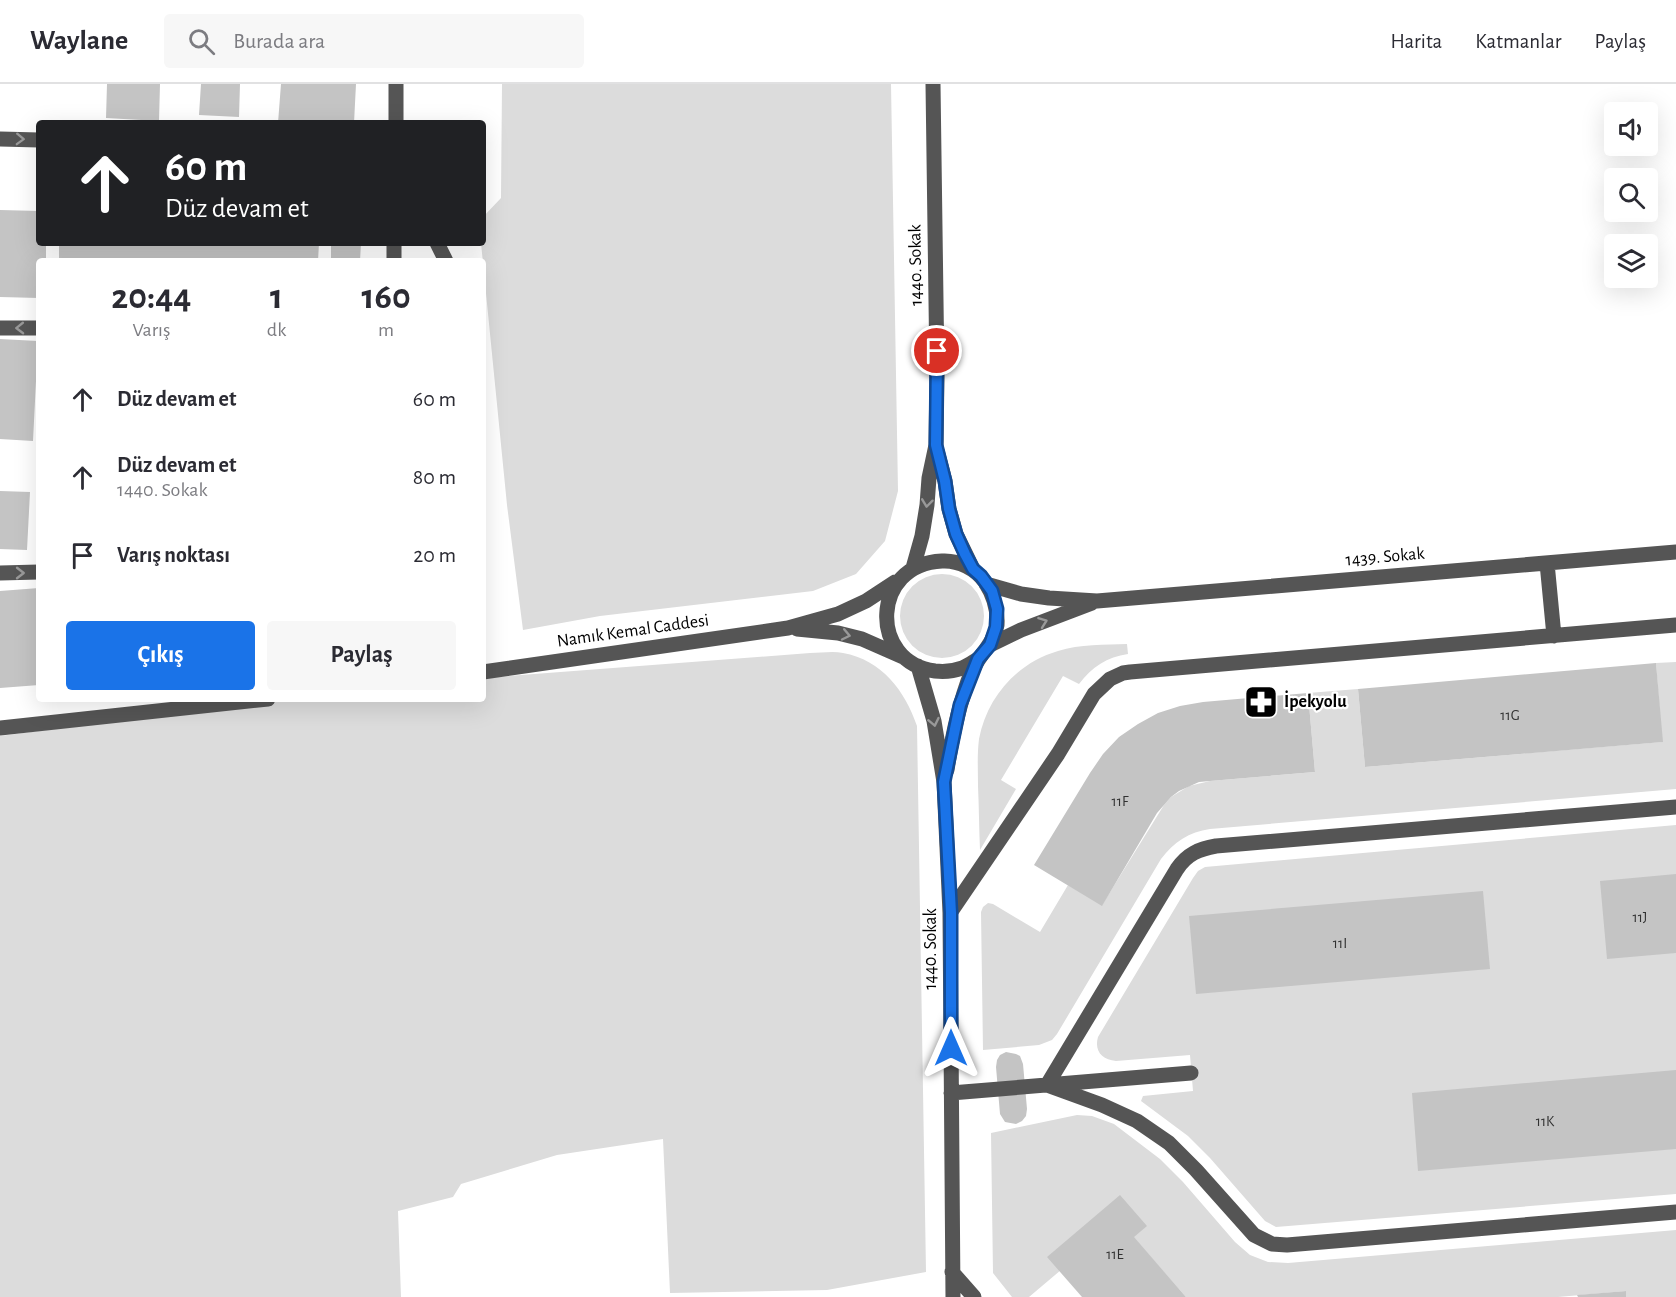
<!DOCTYPE html>
<html lang="tr">
<head>
<meta charset="utf-8">
<style>
	body { margin:0; font-family:"Alegreya Sans",sans-serif; background:#f7f7f7; color:#2b2b33; height:100vh; display:flex; flex-direction:column; font-size:22px; white-space:nowrap }
	* { box-sizing:border-box; margin:0 }
	p { font-size:20px; color:#7c7c81 }
	.icon { flex:none; width:33px; height:33px; fill:none; stroke:currentColor; stroke-width:2; stroke-linecap:round; stroke-linejoin:round }
	.map { position:relative; flex:1; overflow:hidden }
	.sheet { position:absolute; left:36px; top:174px; width:450px; height:444px; display:flex; flex-direction:column; background:#fff; border-radius:6px; box-shadow:0 6px 24px #0002 }
	.sheet>* { flex:none }
	.hud { position:absolute; left:36px; top:36px; width:450px; height:126px; border-radius:6px; box-shadow:0 6px 24px #0002; background:#202124; color:#fff; overflow:hidden }
	.fabs { position:absolute; left:1604px; top:18px; display:grid; gap:12px }
	.fabs a { display:grid; place-items:center; width:54px; height:54px; border-radius:6px; background:#fff; box-shadow:0 6px 24px #0002; font-size:30px }
	.pin { position:absolute; display:grid; place-items:center; width:51px; height:51px; color:#fff; margin:-26px; border:3px solid #fff; border-radius:50%; box-shadow:0 2px 6px #0007 }
	.me { position:absolute; width:66px; margin:-33px; rotate:0deg; stroke-linejoin:round; filter:drop-shadow(0 0 4px #0008) }
	.turn { display:flex; align-items:center; gap:21px; height:126px; padding:0 30px; font-size:27px }
	.turn .icon { width:78px; height:78px; stroke-width:2.5 }
	.turn b { display:block; font-size:42px; line-height:51px }
	.eta { display:flex; justify-content:space-evenly; align-items:center; height:102px; text-align:center }
	.eta b { font-size:36px; font-weight:600; line-height:42px }
	.primary-button { display:flex; gap:12px; margin-top:auto; padding:12px 30px }
	.primary-button a { flex:1; height:69px; border-radius:6px; background:#1a73e8; color:#fff; font-size:24px; font-weight:600; line-height:69px; text-align:center }
	.primary-button a+a { background:#f7f7f7; color:#2b2b33 }
	ul { padding:0; list-style:none }
	li { display:flex; align-items:center; gap:18px; height:78px; padding:0 30px }
	li div { flex:1 }
	li b { display:block; font-size:22px }
	li em { font-style:normal }
	header { display:flex; align-items:center; gap:36px; box-sizing:border-box; height:84px; padding:0 30px; background:#fff; border-bottom:2px solid #e1e1e2 }
	header strong { font-size:28px }
	nav { display:flex; gap:33px; margin-inline-start:auto; font-size:21px }
	.search { width:420px; height:54px; background:#f7f7f7; display:flex; align-items:center; gap:15px; box-sizing:border-box; padding:0 21px; border-radius:6px; color:#7c7c81; font-size:22px }
	.map>svg:first-child { display:block }
	.green { fill:#dcdcdc }
	.building { fill:#c4c4c4 }
	.lines { fill:none; stroke-linecap:round; stroke-linejoin:round }
	.minor { stroke:#555; stroke-width:15 }
	.oneway { stroke:#999 }
	.route-casing { stroke:#114b97; stroke-width:15 }
	.route { stroke:#1a73e8; stroke-width:10 }
	.labels { text-anchor:middle; dominant-baseline:central; stroke-width:4.5; stroke-linejoin:round; paint-order:stroke }
	.number-label { font-size:15px; fill:#313131 }
	.street-label { font-size:18px; fill:#000; stroke:#fff }
	.poi-label { font-size:18px; font-weight:bold; fill:#000; stroke:#fff; text-anchor:start }
</style>
</head>
<body>
<header>
<strong>Waylane</strong>
<div class="search"><svg class="icon" aria-label="search" viewBox="0 0 24 24"><circle cx="10" cy="10" r="6"/><path d="M15 15l6 6"/></svg>Burada ara</div>
<nav><a>Harita</a><a>Katmanlar</a><a>Paylaş</a></nav>
</header>
<div class="map">
<svg width="1676" height="1213" viewBox="0 0 1676 1213">
	<rect width="100%" height="100%" fill="#fff"/>
	<!-- green -->
	<path class="green" d="M502,0H891L898,407L885,457L856,490L813,507L600,532L523,546L507,421L481,159H483V133L501,114Z
		M900 532a42 42 0 1 1 84 0a42 42 0 1 1-84 0Z
		M1127,560L1128,570C1107,573 1092,583 1079,600L1063,592L1001,696L1016,705L980,766C979,745 979,723 978,702C978,686 977,671 979,655C987,613 1017,579 1058,567C1080,560 1105,561 1127,560Z
		M810,569C821,569 833,567 843,569C882,576 905,607 917,642L926,1188L827,1206L670,1209L663,1055L557,1071L461,1100L453,1113L398,1127L401,1213H0V652L287,615H483V594Z
		M1676,578V705L1210,745C1189,748 1174,758 1161,775L1057,950L1052,956L1039,961L983,966L981,828L983,823L988,819L993,820L1040,848L1068,801L1102,821L1164,721L1171,713L1189,702L1210,697L1315,688L1308,609L1358,605L1365,683L1662,658L1656,579Z
		M1676,741V1110L1276,1143L1265,1137L1210,1074L1188,1052L1141,1017L1143,1012L1193,1007L1190,971L1116,977C1102,976 1094,967 1098,953L1193,794L1198,787L1205,783Z
		M1077,1031L1092,1032L1114,1040L1160,1075L1183,1098L1235,1158L1250,1171L1268,1178L1288,1179L1676,1146V1213H1626V1207L1558,1213H1186L1119,1137L1029,1213H1012L993,1189L991,1049Z"/>
	<!-- building -->
	<path class="building" d="M107,0H160L159,37L106,34Z
		M201,0H240L239,33L199,31Z
		M281,0H356L354,39H278Z
		M0,126L39,127V159H46V177H39V214L0,213Z
		M59,159H319L318,177H59Z
		M331,159H361L360,177H331Z
		M0,255L38,257L33,357L0,355Z
		M0,407L30,408L27,466L0,465Z
		M39,504V601L0,604V507Z
		M1656,579L1663,658L1365,683L1358,605Z
		M1308,609L1315,688L1210,697L1199,698L1179,707L1171,713L1157,729L1102,822L1034,781L1090,689L1103,670L1119,653L1138,640L1158,629L1180,622L1203,618Z
		M1676,790V869L1607,875L1600,797Z
		M1483,807L1490,885L1196,910L1189,832Z
		M1006,968L1016,970L1020,972L1023,980L1027,1025L1026,1032L1022,1037L1016,1040L1005,1038L1000,1030L996,983L997,976L1000,971Z
		M1676,986V1065L1418,1087L1412,1009Z
		M1120,1111L1147,1142L1134,1153L1186,1213H1082L1047,1173Z
		M1626,1207V1213H1578L1577,1211Z"/>
	<g class="lines">
		<!-- minor -->
		<path class="minor" d="M396,39V0
			M0,55L39,56
			M437,159L446,177
			M394,177V159
			M0,244H39
			M937,367L945,397L949,425L956,450L973,485
			M1547,479L1554,552
			M913,484L922,452L927,421L929,394L936,361L937,289L933,0
			M0,489L39,488
			M986,500L1021,510L1049,514L1097,517L1676,468
			M797,545L838,549L862,555L903,573
			M990,561L1021,546L1092,519
			M918,582L934,637L944,698L950,829L953,1213
			M483,588L788,544L838,530L866,517L895,498
			M0,644L268,615
			M947,686C952,653 959,620 971,589C978,572 994,560 997,541C998,525 994,512 985,498C976,485 959,476 942,477C871,480 868,578 935,587C944,588 954,587 962,584C968,582 973,578 978,575
			M1676,723L1216,762C1199,765 1187,770 1177,785L1047,1001L1102,1021L1137,1037L1169,1059L1196,1086L1254,1151L1272,1160L1287,1161L1676,1128
			M950,829L1058,670L1094,610L1110,595L1123,589L1130,588L1676,541
			M951,1009L1191,989
			M952,1188L974,1213"/>
	</g>
	<!-- one-way arrows -->
	<defs><path id="oneway-chevron" d="M-2-3.5L2.5 0L-2 3.5" fill="none" stroke-width="1.6" stroke-linecap="round" stroke-linejoin="round" transform="scale(1.5)"/></defs>
	<g class="oneway">
		<use href="#oneway-chevron" transform="translate(20 55) rotate(2)"/>
		<use href="#oneway-chevron" transform="translate(20 244) rotate(179)"/>
		<use href="#oneway-chevron" transform="translate(927 419) rotate(97)"/>
		<use href="#oneway-chevron" transform="translate(20 489)"/>
		<use href="#oneway-chevron" transform="translate(1043 538) rotate(-20)"/>
		<use href="#oneway-chevron" transform="translate(846 551) rotate(12)"/>
		<use href="#oneway-chevron" transform="translate(934 638) rotate(78)"/>
	</g>
	<g class="lines">
		<!-- route casing -->
		<g class="route-casing">
			<path id="route" d="M937,267L936,361L945,397L949,425L956,450L965,470L973,485L981,492L992,507L997,525L996,543L990,561L978,575L960,621L944,698L951,829V964"/>
		</g>
		<!-- route -->
		<use href="#route" class="route"/>
	</g>
	<!-- icons -->
	<defs>
		<g id="pharmacy-square" transform="scale(1.725)"><rect x="-9" y="-9" width="18" height="18" rx="4" fill="#000" stroke="#fff"/><path d="M-2-6h4v4h4v4h-4v4h-4v-4h-4v-4h4Z" fill="#fff"/></g>
	</defs>
	<g fill-rule="evenodd">
		<use href="#pharmacy-square" x="1261" y="618"/>
	</g>
	<g class="labels">
		<!-- number labels -->
		<g class="number-label">
			<text x="1510" y="631">11G</text>
			<text x="1120" y="717">11F</text>
			<text x="1640" y="833">11J</text>
			<text x="1340" y="859">11I</text>
			<text x="1545" y="1037">11K</text>
			<text x="1115" y="1170">11E</text>
		</g>
		<!-- street labels -->
		<g class="street-label">
			<text transform="translate(916 181) rotate(-91)">1440. Sokak</text>
			<text transform="translate(1385 473) rotate(-5)">1439. Sokak</text>
			<text transform="translate(633 547) rotate(-8)">Namık Kemal Caddesi</text>
			<text transform="translate(931 865) rotate(-90)">1440. Sokak</text>
		</g>
		<!-- poi labels -->
		<g class="poi-label">
			<text x="1284" y="618">İpekyolu</text>
		</g>
	</g>
</svg>
<div class="fabs">
<a><svg class="icon" aria-label="sound" viewBox="0 0 24 24"><path d="M4 9h4l5-4v14l-5-4H4zM17 9q2 3 0 6"/></svg></a>
<a><svg class="icon" aria-label="search" viewBox="0 0 24 24"><circle cx="10" cy="10" r="6"/><path d="M15 15l6 6"/></svg></a>
<a><svg class="icon" aria-label="layers" viewBox="0 0 24 24"><path d="M12 4l9 5-9 5-9-5zM3 14l9 5 9-5"/></svg></a>
</div>
<div class="pin" style="left:937px;top:267px;background:#d93025"><svg class="icon" aria-label="arrive" viewBox="0 0 24 24"><path d="M6 21V4h12l-3 4 3 4H6"/></svg></div>
<svg class="me" style="left:951px;top:964px" viewBox="-20 -20 40 40"><path d="M0-17L14 15 0 8-14 15z" fill="#1a73e8" stroke="#fff" stroke-width="4"/></svg>
<div class="hud">
<div class="turn"><svg class="icon" aria-label="ahead" viewBox="0 0 24 24"><path d="M12 20V5M6 11l6-6 6 6"/></svg><div><b>60 m</b>Düz devam et</div></div>
</div>
<section class="sheet">
<div class="eta">
<div><b>20:44</b><p>Varış</p></div>
<div><b>1</b><p>dk</p></div>
<div><b>160</b><p>m</p></div>
</div>
<ul>
<li><svg class="icon" aria-label="ahead" viewBox="0 0 24 24"><path d="M12 20V5M6 11l6-6 6 6"/></svg><div><b>Düz devam et</b></div><em>60 m</em></li>
<li><svg class="icon" aria-label="ahead" viewBox="0 0 24 24"><path d="M12 20V5M6 11l6-6 6 6"/></svg><div><b>Düz devam et</b><p>1440. Sokak</p></div><em>80 m</em></li>
<li><svg class="icon" aria-label="arrive" viewBox="0 0 24 24"><path d="M6 21V4h12l-3 4 3 4H6"/></svg><div><b>Varış noktası</b></div><em>20 m</em></li>
</ul>
<div class="primary-button"><a>Çıkış</a><a>Paylaş</a></div>
</section>
</div>
</body>
</html>
